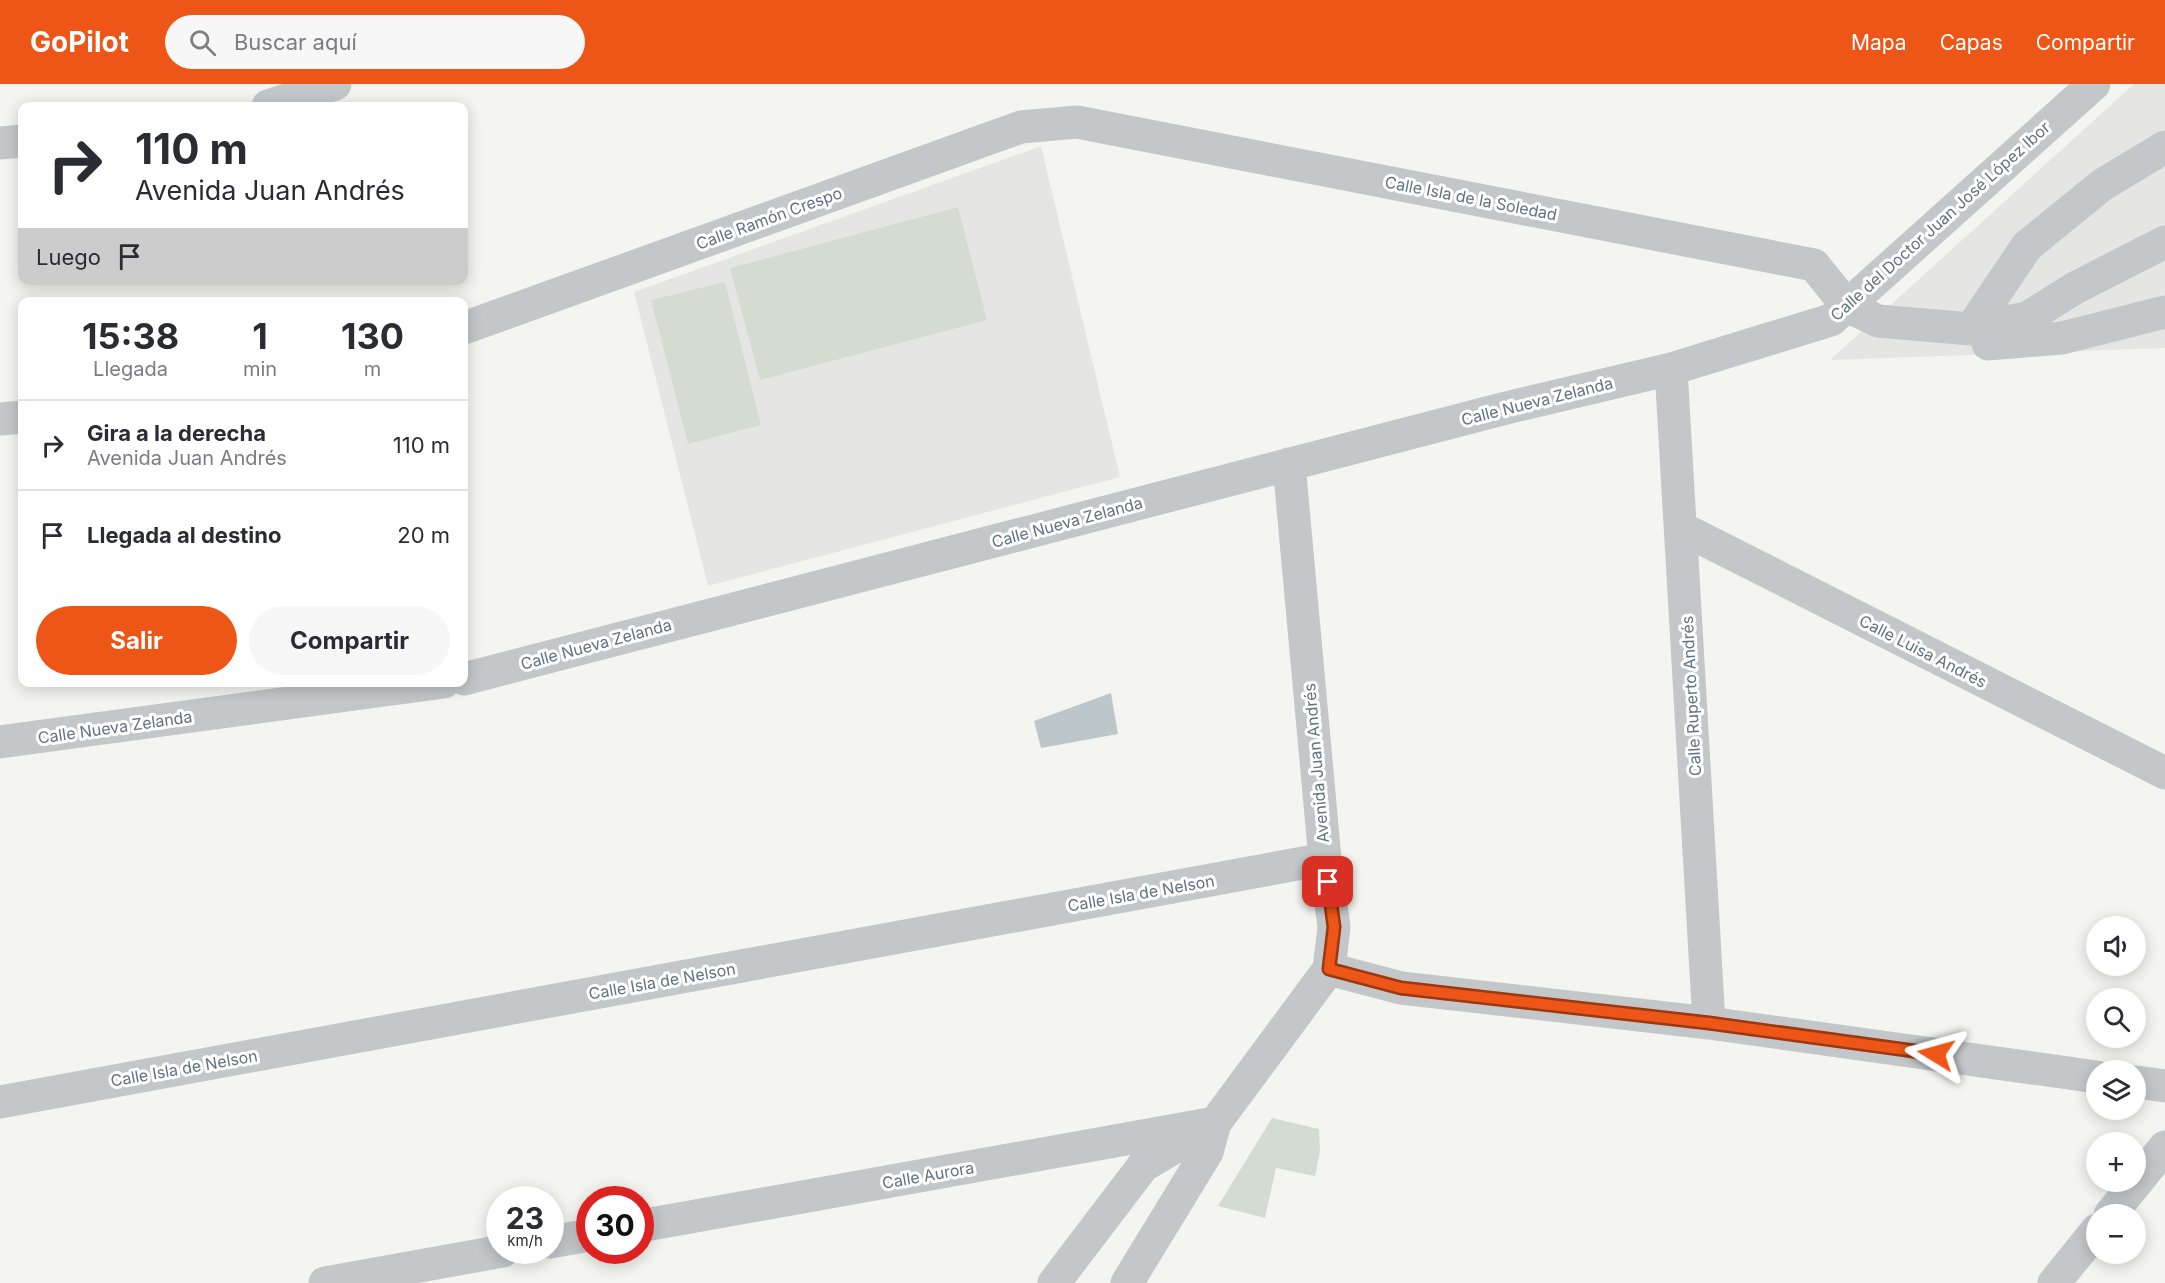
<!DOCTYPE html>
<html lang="es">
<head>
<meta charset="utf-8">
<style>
	body { margin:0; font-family:Inter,sans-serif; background:#f7f7f7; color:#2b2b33; height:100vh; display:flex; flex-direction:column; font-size:22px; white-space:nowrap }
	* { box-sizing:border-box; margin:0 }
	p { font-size:20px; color:#7c7c81 }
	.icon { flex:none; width:33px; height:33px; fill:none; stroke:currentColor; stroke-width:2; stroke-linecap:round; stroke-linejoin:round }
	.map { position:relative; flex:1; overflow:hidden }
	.side { position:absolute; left:18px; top:213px; width:450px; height:390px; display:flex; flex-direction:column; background:#fff; border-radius:12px; box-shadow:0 3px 15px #0003 }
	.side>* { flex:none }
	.banner { position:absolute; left:18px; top:18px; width:450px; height:183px; border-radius:12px; box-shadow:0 3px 15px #0003; background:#fff; color:#2b2b33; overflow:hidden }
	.tools { position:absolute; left:2086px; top:832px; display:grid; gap:12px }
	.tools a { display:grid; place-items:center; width:60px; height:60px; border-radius:50%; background:#fff; box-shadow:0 3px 15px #0003; font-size:30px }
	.speed { position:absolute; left:486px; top:1102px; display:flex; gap:12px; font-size:30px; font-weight:700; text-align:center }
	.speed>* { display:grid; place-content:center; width:78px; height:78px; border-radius:50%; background:#fff; box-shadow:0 3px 15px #0003; line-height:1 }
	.speed small { font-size:15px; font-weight:400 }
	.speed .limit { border:9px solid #d22; background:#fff; color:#111 }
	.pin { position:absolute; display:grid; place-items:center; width:51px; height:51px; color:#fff; margin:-26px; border-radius:12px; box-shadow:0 3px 9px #0006 }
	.me { position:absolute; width:66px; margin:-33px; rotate:278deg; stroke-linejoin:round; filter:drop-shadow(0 0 4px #0008) }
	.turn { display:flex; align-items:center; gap:21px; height:126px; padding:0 18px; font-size:27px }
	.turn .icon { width:78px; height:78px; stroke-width:2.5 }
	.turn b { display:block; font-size:42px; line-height:51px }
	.then { display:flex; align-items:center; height:57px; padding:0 18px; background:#0003; gap:12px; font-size:22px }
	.eta { display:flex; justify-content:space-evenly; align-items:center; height:102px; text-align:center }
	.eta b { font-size:36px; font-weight:700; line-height:42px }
	.button { display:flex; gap:12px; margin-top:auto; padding:12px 18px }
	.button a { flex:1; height:69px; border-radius:36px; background:#ee5617; color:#fff; font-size:24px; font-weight:700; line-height:69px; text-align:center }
	.button a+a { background:#f7f7f7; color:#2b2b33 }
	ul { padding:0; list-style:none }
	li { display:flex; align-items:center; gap:18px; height:90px; padding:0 18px; border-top:2px solid #e1e1e2 }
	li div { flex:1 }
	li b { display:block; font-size:22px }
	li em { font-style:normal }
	header { display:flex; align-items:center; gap:36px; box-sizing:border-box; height:84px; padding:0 30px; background:#ee5617; color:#fff }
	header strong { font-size:28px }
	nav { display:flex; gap:33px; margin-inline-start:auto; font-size:21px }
	.search { width:420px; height:54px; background:#f7f7f7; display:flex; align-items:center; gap:15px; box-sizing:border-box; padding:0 21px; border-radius:33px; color:#7c7c81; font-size:22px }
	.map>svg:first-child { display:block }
	.built { fill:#e5e6e4 }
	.green { fill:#d4dcd1 }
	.water { fill:#bcc7cc }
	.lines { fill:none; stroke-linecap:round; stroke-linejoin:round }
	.minor { stroke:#c3c7ca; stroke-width:33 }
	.route-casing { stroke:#9b380f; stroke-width:15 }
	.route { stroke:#ee5617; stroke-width:10 }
	.labels { text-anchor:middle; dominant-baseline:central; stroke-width:6; stroke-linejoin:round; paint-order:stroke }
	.street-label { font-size:16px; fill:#617283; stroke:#fff }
</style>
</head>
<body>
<header>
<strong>GoPilot</strong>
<div class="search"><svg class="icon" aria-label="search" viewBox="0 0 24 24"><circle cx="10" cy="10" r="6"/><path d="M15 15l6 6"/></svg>Buscar aquí</div>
<nav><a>Mapa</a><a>Capas</a><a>Compartir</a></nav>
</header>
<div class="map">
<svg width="2165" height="1199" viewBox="0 0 2165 1199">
	<rect width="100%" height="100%" fill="#f4f5f0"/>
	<!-- built -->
	<path class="built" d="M2134,0H2165V264L1830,276Z
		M1041,62L1120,393L708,502L634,208Z"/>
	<!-- green -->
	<path class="green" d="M958,123L987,236L760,296L730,184Z
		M725,198L761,341L688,360L651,216Z
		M1272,1034L1319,1045L1320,1068L1315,1092L1276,1084L1265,1134L1218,1122Z"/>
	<!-- water -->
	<path class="water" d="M1111,609L1118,650L1041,664L1034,637Z"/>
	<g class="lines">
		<!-- minor -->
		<path class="minor" d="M268,22L335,0
			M0,59L22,57
			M464,244L1021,43L1077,38L1814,181L1847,222L1878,237L1971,245L2027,234L2075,204L2165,158
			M1971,245L2027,162L2102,101L2165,63
			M1988,260L2062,254L2165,228
			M1671,285L1709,939
			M0,335L22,333
			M1681,444L2165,689
			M464,595L1506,324L1671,285L1831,236L2094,0
			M0,658L444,598
			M1329,885L1401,904L1709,939L2097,993
			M2136,998L2165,1002
			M0,1018L1325,775
			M2110,1131L2165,1063
			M640,1142L1215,1039
			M550,1158L590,1151
			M325,1199L503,1167
			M1054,1199L1143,1082L1198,1049
			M1127,1199L1207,1068L1215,1039L1329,885L1334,843L1325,775L1289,380
			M2054,1199L2097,1146"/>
	</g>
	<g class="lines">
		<!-- route casing -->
		<g class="route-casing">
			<path id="route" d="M1328,798L1334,843L1329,885L1401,904L1709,939L1936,970"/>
		</g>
		<!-- route -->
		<use href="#route" class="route"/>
	</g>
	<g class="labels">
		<!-- street labels -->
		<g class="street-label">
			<text transform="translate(1471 114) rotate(11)">Calle Isla de la Soledad</text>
			<text transform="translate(769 134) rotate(-20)">Calle Ramón Crespo</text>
			<text transform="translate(1940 137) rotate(-42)">Calle del Doctor Juan José López Ibor</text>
			<text transform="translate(1537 317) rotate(-14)">Calle Nueva Zelanda</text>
			<text transform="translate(1067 438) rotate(-15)">Calle Nueva Zelanda</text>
			<text transform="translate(596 560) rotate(-15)">Calle Nueva Zelanda</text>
			<text transform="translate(1923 567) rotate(27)">Calle Luisa Andrés</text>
			<text transform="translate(1691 612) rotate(-93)">Calle Ruperto Andrés</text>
			<text transform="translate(115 643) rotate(-8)">Calle Nueva Zelanda</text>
			<text transform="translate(1316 679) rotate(-95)">Avenida Juan Andrés</text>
			<text transform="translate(1141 809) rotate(-10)">Calle Isla de Nelson</text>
			<text transform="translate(662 897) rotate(-10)">Calle Isla de Nelson</text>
			<text transform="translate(184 984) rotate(-10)">Calle Isla de Nelson</text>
			<text transform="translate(928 1091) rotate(-10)">Calle Aurora</text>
		</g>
	</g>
</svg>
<div class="tools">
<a><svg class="icon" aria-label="sound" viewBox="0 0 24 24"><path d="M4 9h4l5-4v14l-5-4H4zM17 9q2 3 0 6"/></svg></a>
<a><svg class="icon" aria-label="search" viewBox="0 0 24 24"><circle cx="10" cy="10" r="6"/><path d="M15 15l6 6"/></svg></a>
<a><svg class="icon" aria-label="layers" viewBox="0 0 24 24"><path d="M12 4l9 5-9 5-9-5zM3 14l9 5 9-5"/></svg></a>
<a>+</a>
<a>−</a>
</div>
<div class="speed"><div>23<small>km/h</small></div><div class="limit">30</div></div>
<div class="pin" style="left:1328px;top:798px;background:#d93025"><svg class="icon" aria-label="arrive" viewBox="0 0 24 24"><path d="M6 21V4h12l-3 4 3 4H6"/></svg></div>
<svg class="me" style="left:1936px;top:970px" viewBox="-20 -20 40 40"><path d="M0-17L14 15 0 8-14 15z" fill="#ee5617" stroke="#fff" stroke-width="4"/></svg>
<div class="banner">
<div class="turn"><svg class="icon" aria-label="right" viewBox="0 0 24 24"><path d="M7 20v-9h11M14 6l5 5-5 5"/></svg><div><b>110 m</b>Avenida Juan Andrés</div></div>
<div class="then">Luego<svg class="icon" aria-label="arrive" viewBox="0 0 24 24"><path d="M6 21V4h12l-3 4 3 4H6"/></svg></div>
</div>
<section class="side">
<div class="eta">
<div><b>15:38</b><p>Llegada</p></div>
<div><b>1</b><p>min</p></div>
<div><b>130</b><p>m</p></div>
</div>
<ul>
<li><svg class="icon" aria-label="right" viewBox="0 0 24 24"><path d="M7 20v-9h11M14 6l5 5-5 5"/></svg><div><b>Gira a la derecha</b><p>Avenida Juan Andrés</p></div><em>110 m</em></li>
<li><svg class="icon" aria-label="arrive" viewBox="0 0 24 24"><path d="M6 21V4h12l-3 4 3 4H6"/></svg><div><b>Llegada al destino</b></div><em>20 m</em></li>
</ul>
<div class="button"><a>Salir</a><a>Compartir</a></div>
</section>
</div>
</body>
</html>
